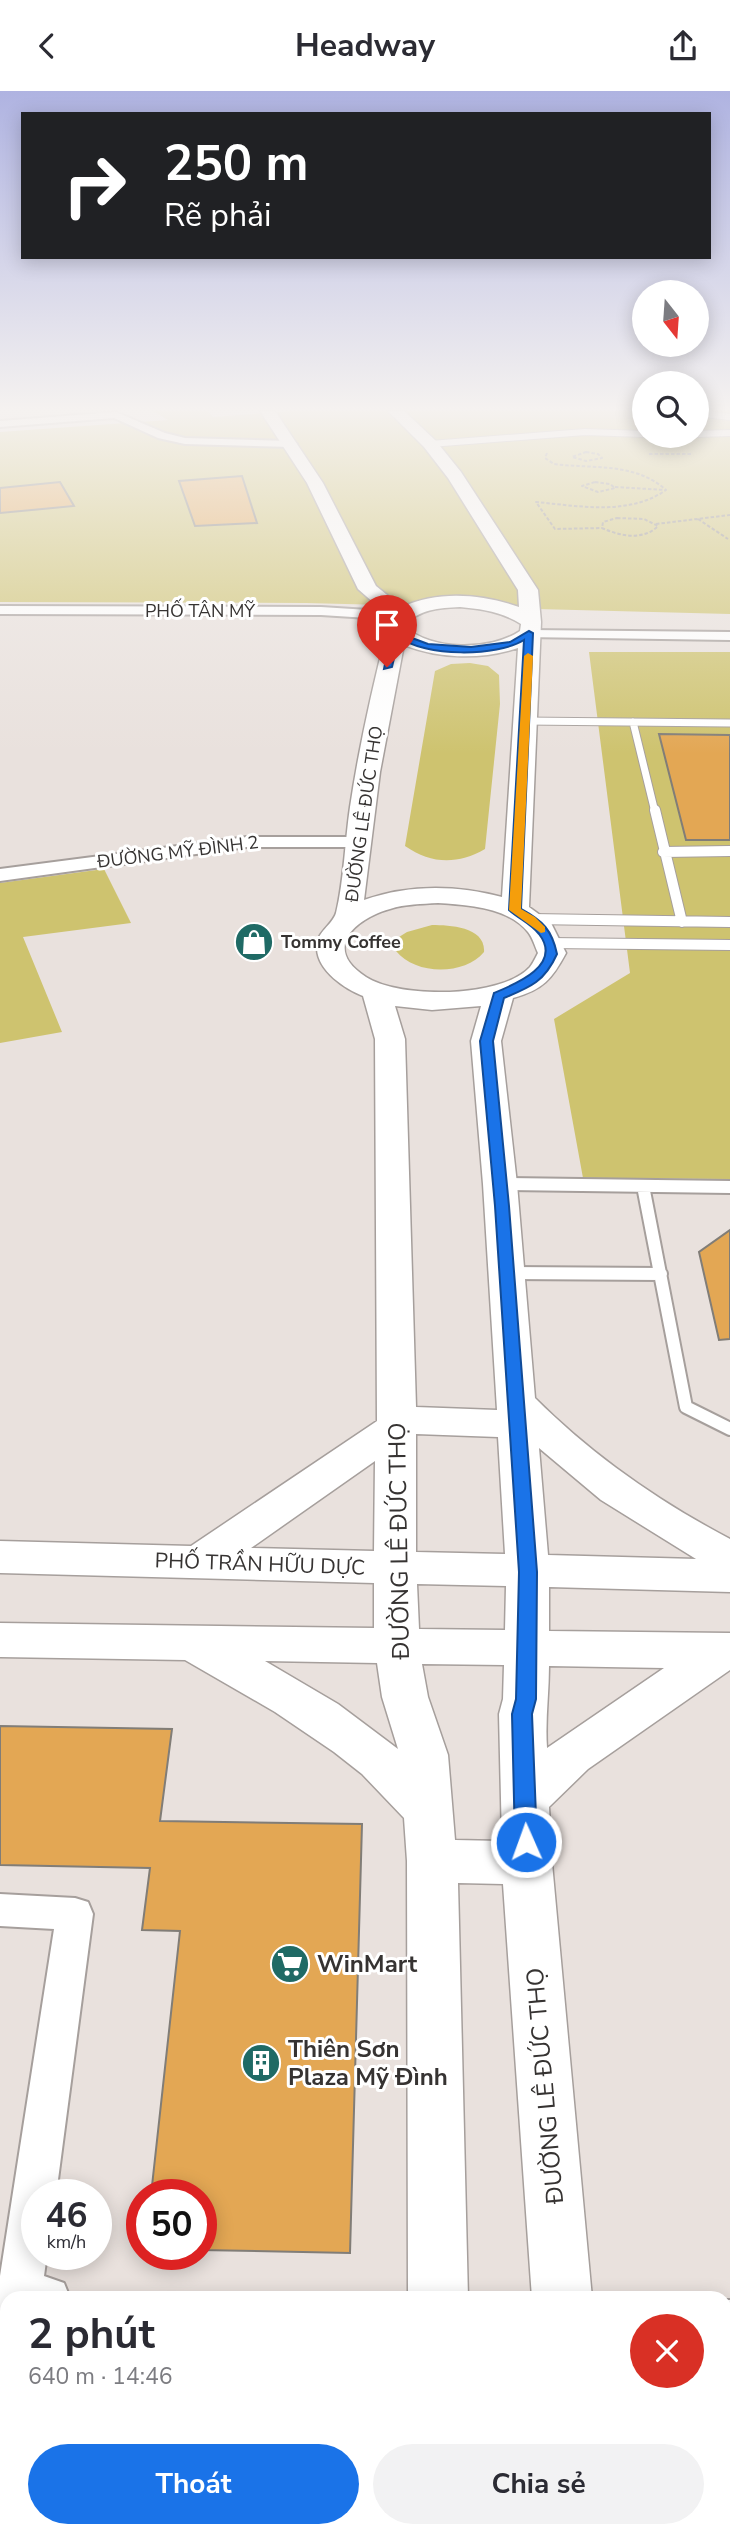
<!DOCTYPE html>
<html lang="vi">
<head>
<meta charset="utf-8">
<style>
	body { margin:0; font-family:"Nunito Sans",sans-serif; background:#f2f2f3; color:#2b2b33; height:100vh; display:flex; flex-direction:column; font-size:26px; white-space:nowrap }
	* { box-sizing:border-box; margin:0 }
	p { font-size:23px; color:#7c7c81 }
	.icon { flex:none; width:38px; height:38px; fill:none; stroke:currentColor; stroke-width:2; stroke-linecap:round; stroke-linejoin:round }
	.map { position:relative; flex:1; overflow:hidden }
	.panel { position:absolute; left:0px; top:2200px; width:732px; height:247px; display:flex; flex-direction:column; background:#fff; border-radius:21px 21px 0 0; box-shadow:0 4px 18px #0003 }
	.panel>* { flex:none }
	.banner { position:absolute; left:21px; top:21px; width:690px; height:147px; border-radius:0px; box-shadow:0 4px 18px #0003; background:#202124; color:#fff; overflow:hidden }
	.needle { width:46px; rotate:163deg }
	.tools { position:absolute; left:632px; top:189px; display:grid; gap:14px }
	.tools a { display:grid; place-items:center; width:77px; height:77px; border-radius:50%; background:#fff; box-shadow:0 4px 18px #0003; font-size:35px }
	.speed { position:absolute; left:21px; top:2088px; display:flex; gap:14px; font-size:35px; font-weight:700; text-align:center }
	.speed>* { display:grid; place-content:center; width:91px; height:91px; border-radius:50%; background:#fff; box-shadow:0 4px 18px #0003; line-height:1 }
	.speed small { font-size:18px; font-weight:400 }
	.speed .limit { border:10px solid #d22; background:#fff; color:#111 }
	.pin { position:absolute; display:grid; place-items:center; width:60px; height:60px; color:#fff; margin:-72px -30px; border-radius:50% 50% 50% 0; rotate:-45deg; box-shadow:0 0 7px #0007 }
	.pin .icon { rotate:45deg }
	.me { position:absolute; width:77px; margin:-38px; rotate:358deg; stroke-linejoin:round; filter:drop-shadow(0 0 5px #0008) }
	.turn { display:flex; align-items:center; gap:24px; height:147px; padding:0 28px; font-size:32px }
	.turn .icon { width:91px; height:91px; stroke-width:2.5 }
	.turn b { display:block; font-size:49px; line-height:60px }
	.round { display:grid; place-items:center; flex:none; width:74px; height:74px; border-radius:37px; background:#f2f2f3 }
	.overview { display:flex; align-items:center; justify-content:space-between; height:119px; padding:0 28px }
	h1 { font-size:42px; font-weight:700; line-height:52px }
	.button { display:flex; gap:14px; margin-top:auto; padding:14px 28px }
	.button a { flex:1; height:80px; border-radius:42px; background:#1a73e8; color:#fff; font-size:28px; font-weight:700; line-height:80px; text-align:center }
	.button a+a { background:#f2f2f3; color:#2b2b33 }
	header { display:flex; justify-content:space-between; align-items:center; height:91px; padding:0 28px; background:#fff; font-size:32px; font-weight:700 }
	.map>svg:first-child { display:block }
	.green { fill:#cec36f }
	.building { fill:#e3a754; stroke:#817d77; stroke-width:2 }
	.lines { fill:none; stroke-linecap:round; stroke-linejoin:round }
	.service-far3-casing { stroke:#a69f9c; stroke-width:8 }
	.service-far2-casing { stroke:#a69f9c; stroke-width:9 }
	.service-far1-casing { stroke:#a69f9c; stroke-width:12 }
	.service-casing { stroke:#a69f9c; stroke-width:16 }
	.minor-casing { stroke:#a69f9c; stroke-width:4 }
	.secondary-casing { stroke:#a69f9c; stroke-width:3 }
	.path { stroke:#928d8a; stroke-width:2; stroke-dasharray:3.5 2; stroke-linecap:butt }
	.service-far3 { stroke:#fff; stroke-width:6 }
	.service-far2 { stroke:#fff; stroke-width:7 }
	.service-far1 { stroke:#fff; stroke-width:10 }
	.service { stroke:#fff; stroke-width:12 }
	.minor { fill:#fff; fill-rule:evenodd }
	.secondary { fill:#fff; fill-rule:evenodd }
	.route { fill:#1a73e8; stroke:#114b97; stroke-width:2 }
	.slow { fill:#f59e0b }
	.labels { text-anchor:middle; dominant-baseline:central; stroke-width:6; stroke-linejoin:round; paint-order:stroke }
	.far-street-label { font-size:18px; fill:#363332; stroke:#fff }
	.far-poi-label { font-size:18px; font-weight:bold; fill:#363332; stroke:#fff; text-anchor:start }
	.street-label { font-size:21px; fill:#363332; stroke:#fff }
	.near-street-label { font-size:24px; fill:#363332; stroke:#fff }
	.near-poi-label { font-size:24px; font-weight:bold; fill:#363332; stroke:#fff; text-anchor:start }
</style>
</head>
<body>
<header><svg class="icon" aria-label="back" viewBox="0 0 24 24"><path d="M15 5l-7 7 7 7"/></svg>Headway<svg class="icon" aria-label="share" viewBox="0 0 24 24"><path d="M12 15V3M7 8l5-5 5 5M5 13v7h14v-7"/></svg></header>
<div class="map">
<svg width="730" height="2445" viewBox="0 0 730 2445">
	<rect width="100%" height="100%" fill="#e9e1dd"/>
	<!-- green -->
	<path class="green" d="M153,320H208L213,326L290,320H644V345H696L697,320H730V523L306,512L0,511V341L168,329Z
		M589,561H730V1088L583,1087L554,928L630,882Z
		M470,572L488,575L499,584L500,613L485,758C457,774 431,773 405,755L435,580L451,573Z
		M104,778L131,832L23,846L62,941L0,952V792Z
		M432,834C450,834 486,836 484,861C464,885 415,884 396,860L399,846L407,841Z"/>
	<!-- building -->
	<path class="building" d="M242,385L257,432L195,435L179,390Z
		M60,391L74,415L0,422V397Z
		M659,643L730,644V749H686Z
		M730,1139V1248L719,1249L699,1161Z
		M0,1635L172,1638L160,1730L362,1733L350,2162L201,2159V2104H151L180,1840L142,1839L150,1777L0,1774Z"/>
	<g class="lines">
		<!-- service-far3 casing -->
		<g class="service-far3-casing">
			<path id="service-far3" d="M696,322L730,326
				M696,343L730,342
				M430,353L585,341L644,343"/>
		</g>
		<!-- service-far2 casing -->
		<g class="service-far2-casing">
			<path id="service-far2" d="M524,630L730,632
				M633,631L655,721"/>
		</g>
		<!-- service-far1 casing -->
		<g class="service-far1-casing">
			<path id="service-far1" d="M655,719L682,831
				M663,761L730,760
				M531,828L730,831
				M549,852L730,854"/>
		</g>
		<!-- service casing -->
		<g class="service-casing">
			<path id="service" d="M501,1093L730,1096
				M643,1095L686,1316L730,1338
				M510,1182L661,1183"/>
		</g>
		<!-- minor casing -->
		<g class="minor-casing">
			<path id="minor" d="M116,321L165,342L185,347L291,350L297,353L291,356L185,353L158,347L114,327L0,336V330Z
				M0,515L321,516L400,521L407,525L400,529L321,524L0,523Z
				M529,539L730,541V549L524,546L522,543L524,540Z
				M247,746H356L365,751L356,756H247L0,790V778Z
				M0,1803L75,1807L88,1811L93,1823L56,2104H37V2163H47L44,2185L64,2192L70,2207H7V2229H0V2185L54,1838L0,1835Z
				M724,2209H730V2253H724Z
				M7,2305V2412L0,2415V2308Z"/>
		</g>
		<!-- secondary casing -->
		<g class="secondary-casing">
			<path id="secondary" d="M260,320H275L323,392L376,495L402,516C438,499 482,503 519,516L518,499L448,387L424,356L388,320H404L436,350L461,381L538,499L541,531L529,816L551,832L566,862C552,888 543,899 513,907L501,950L517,1093L535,1307C592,1364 658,1410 730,1448V1501L549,1496V1540L730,1542V1579L588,1678L549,1716L552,1772L592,2207H532L503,1793L458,1792L468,2207H408L407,1770L404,1727L362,1683L334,1661L275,1621L185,1569L0,1566V1532L374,1537V1492L0,1482V1450L191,1455L377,1330L375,948L363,905C345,898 318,880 317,858C315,841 332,835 336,822C344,790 345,749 350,716C359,656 372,598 387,539L384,534L390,526L358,498L307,392ZM460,516C482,518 502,521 521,533L520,540C490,560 431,560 404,535C419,518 439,517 460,516ZM404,554C440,568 481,569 518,557L502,806C456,794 410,793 364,809L380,681ZM438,812C467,814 508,816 528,841C533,847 535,856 538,862C536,866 533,872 530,876C502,907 400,908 366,886C322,858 354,828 390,818C405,813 422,813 438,812ZM395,915L432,919L481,915L471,950L483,1093L497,1319L416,1316L405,948ZM416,1343L498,1346L505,1463L416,1461ZM539,1357L601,1409L696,1468L548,1464ZM375,1370L374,1460L251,1457ZM417,1493L506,1495L505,1539L419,1538ZM265,1570L377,1572L382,1606L398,1658L338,1613ZM422,1573L504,1574L503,1608L499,1623L502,1750L455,1749L448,1664L428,1606ZM549,1575L664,1577L547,1657C545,1629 549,1603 549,1575Z
				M407,2440H473V2445H407Z
				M543,2440H609V2445H543Z"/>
		</g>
		<!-- path -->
		<path class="path" d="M586,361L598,363L602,367L586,370L572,366Z
			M547,362L545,367L554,373C593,378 635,371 666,399C629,425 579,415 536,411L555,438L602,437
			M649,363H692
			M595,391L610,393L615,397L598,401L582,395Z
			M615,396L665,399
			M617,427L644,428L658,435C643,450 620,445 602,437L603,431Z
			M698,428L728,448
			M656,433L730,424"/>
		<!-- service-far3 -->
		<use href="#service-far3" class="service-far3"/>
		<!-- service-far2 -->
		<use href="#service-far2" class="service-far2"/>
		<!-- service-far1 -->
		<use href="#service-far1" class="service-far1"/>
		<!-- service -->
		<use href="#service" class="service"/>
		<!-- minor -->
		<use href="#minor" class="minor"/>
		<!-- secondary -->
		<use href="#secondary" class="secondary"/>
	</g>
	<!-- sky -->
	<linearGradient id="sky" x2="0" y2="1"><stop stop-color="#afb3e1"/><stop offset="0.48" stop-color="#f5f2f0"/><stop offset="1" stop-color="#f5f2f0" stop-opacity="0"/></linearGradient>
	<rect width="730" height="663" fill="url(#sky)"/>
	<!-- route -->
	<path class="route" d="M397,536L412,547L428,553L471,556L510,551L529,540L533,542L521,818C543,830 552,839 557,863C545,890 531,896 504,907L493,950L509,1115L537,1481L536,1608L532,1623L537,1751L534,1758L526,1760L518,1758L515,1751L512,1623L516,1608L519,1481L495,1115L480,950L494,902C516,893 563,874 539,843C530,832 519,828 509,819L524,549C497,566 424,566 399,546L392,576L384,578L392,539Z"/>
	<!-- slow -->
	<path class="slow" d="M528,562L533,565L521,818L535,826L545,836V841L541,842L509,819L524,565Z"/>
	<!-- icons -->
	<defs>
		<g id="shop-disc" transform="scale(2.0125)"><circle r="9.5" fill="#1f6a65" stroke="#fff"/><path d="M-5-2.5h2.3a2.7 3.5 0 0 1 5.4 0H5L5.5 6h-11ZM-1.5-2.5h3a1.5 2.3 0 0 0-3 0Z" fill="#fff"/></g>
		<g id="supermarket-disc" transform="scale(2.0125)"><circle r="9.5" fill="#1f6a65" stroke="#fff"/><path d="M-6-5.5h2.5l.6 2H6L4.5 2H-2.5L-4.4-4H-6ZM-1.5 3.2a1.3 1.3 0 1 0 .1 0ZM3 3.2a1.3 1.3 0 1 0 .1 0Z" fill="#fff"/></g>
		<g id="building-disc" transform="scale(2.0125)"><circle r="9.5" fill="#1f6a65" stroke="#fff"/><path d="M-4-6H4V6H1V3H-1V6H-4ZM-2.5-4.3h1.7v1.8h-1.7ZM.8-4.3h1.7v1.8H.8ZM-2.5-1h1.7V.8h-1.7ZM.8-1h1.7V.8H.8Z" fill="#fff"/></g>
	</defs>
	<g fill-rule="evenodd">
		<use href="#shop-disc" x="254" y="851"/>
		<use href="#supermarket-disc" x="290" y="1873"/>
		<use href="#building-disc" x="261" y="1972"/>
	</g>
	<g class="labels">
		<!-- far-street labels -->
		<g class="far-street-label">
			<text x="200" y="520">PHỐ TÂN MỸ</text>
			<text transform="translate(364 723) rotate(-82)">ĐƯỜNG LÊ ĐỨC THỌ</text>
			<text transform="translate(178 761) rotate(-7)">ĐƯỜNG MỸ ĐÌNH 2</text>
		</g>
		<!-- far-poi labels -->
		<g class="far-poi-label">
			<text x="281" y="851">Tommy Coffee</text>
		</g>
		<!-- street labels -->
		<g class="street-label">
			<text transform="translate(260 1473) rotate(2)">PHỐ TRẦN HỮU DỰC</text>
		</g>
		<!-- near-street labels -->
		<g class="near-street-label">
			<text transform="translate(399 1450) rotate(-91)">ĐƯỜNG LÊ ĐỨC THỌ</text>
			<text transform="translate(545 1995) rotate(-95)">ĐƯỜNG LÊ ĐỨC THỌ</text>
		</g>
		<!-- near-poi labels -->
		<g class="near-poi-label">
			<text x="317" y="1873">WinMart</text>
			<text x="288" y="1958">Thiên Sơn<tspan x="288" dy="28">Plaza Mỹ Đình</tspan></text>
		</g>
	</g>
</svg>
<div class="tools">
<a><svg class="needle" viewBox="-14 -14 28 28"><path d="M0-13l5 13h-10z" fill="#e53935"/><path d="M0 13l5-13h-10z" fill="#7c7c81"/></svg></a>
<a><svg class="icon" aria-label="search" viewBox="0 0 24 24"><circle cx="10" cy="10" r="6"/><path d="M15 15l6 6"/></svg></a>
</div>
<div class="speed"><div>46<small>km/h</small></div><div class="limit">50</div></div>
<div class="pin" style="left:387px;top:576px;background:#d93025"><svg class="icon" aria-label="arrive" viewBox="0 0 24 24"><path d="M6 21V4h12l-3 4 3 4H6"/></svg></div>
<svg class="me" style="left:526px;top:1751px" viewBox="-20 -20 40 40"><circle r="17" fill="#1a73e8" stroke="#fff" stroke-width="3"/><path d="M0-11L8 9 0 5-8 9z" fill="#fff"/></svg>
<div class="banner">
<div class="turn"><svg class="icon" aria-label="right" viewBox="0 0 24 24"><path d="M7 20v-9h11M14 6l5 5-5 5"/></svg><div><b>250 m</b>Rẽ phải</div></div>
</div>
<section class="panel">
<div class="overview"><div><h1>2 phút</h1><p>640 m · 14:46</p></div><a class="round" style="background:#d93025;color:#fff"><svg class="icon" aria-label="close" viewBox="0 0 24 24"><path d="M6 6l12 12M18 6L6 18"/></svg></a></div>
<div class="button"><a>Thoát</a><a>Chia sẻ</a></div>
</section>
</div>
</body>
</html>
